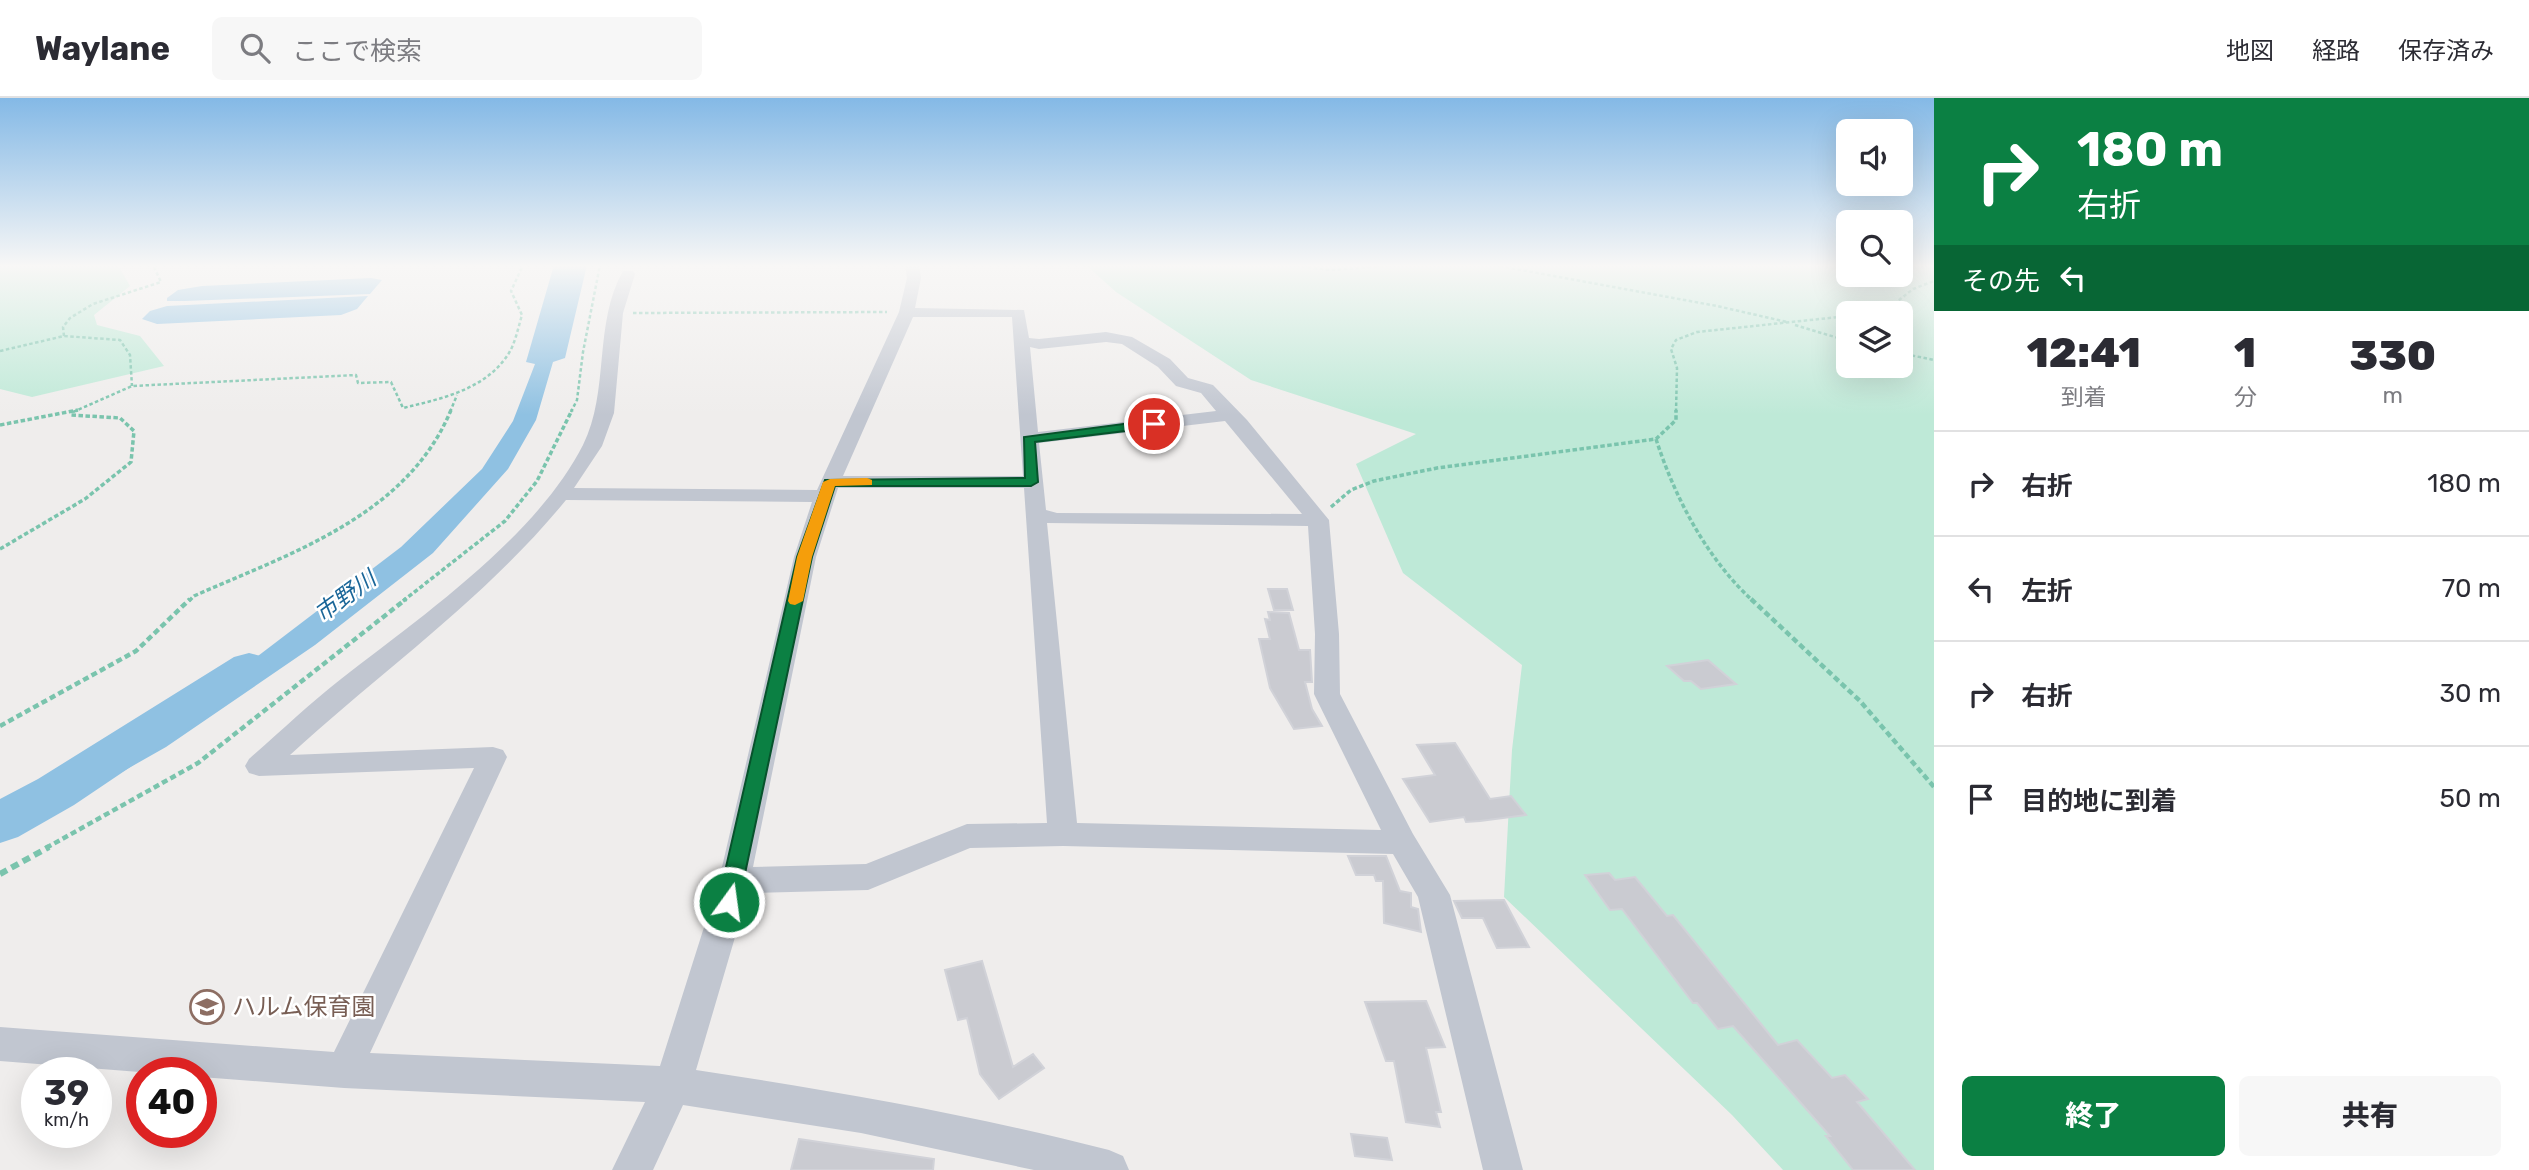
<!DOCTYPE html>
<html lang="ja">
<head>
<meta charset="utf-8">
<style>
	body { margin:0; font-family:Rubik,"Noto Sans JP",sans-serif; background:#f7f7f7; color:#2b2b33; height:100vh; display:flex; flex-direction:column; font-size:26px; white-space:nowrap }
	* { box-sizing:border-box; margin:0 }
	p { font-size:23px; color:#7c7c81 }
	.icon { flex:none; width:38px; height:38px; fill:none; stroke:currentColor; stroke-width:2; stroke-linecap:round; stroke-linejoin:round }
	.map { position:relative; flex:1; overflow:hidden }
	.panel { display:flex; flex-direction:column; background:#fff; width:595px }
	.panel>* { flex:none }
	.guide { background:#0b8043; color:#fff; overflow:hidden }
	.fabs { position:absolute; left:1836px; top:21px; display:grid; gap:14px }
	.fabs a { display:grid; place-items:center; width:77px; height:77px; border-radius:10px; background:#fff; box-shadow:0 7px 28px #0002; font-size:35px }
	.speed { position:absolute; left:21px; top:959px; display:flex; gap:14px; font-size:35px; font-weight:700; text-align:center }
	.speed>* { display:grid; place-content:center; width:91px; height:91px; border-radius:50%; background:#fff; box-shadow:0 7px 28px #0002; line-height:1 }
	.speed small { font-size:18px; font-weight:400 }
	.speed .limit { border:10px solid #d22; background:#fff; color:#111 }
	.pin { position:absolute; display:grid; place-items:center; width:60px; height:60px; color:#fff; margin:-30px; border:4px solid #fff; border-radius:50%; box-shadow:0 2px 7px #0007 }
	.me { position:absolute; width:77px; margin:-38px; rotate:14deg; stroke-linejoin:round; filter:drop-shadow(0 0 5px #0008) }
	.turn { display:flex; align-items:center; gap:24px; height:147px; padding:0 28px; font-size:32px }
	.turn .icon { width:91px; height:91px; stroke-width:2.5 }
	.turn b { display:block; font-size:49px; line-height:60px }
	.then { display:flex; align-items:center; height:66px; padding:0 28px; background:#0003; gap:14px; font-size:26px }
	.eta { display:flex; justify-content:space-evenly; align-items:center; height:119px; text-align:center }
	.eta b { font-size:42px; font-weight:800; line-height:49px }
	.primary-button { display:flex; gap:14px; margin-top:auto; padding:14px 28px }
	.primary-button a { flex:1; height:80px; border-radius:10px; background:#0b8043; color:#fff; font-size:28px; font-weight:800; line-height:80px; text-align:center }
	.primary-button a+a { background:#f7f7f7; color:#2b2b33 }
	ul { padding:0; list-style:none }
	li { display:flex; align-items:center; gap:21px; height:105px; padding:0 28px; border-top:2px solid #e1e1e2 }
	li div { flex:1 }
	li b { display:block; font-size:26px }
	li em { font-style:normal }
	header { display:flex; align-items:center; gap:42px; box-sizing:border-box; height:98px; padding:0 35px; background:#fff; border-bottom:2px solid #e1e1e2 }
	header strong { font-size:33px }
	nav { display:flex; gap:38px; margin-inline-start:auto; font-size:24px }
	.search { width:490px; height:63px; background:#f7f7f7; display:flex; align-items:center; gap:18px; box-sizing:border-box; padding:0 24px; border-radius:10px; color:#7c7c81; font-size:26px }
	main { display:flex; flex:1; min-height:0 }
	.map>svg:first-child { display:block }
	.green { fill:#bee9d7; fill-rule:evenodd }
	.water { fill:#8fc1e2 }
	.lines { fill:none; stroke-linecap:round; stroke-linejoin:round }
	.river { fill:#8fc1e2; fill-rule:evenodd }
	.building { fill:#cacbd1; stroke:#d1d2d8; stroke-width:2 }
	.path-far3 { stroke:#7ac4ad; stroke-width:2.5; stroke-dasharray:3.5 2.5; stroke-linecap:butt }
	.path-far2 { stroke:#7ac4ad; stroke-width:3.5; stroke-dasharray:4.5 2.5; stroke-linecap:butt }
	.path-far1 { stroke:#7ac4ad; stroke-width:4.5; stroke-dasharray:6 3.5; stroke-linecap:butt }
	.path { stroke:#7ac4ad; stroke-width:6; stroke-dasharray:8 5; stroke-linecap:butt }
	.minor { fill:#c1c6d0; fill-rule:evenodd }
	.route { fill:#0b8043; stroke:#07532c; stroke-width:2 }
	.slow { fill:#f59e0b }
	.labels { text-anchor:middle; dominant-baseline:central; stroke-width:5; stroke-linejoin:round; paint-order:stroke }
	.water-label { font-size:23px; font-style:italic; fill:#1a6698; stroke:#fff }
	.near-education-label { font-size:24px; fill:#785e54; stroke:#fff; text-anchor:start }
</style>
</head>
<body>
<header>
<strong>Waylane</strong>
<div class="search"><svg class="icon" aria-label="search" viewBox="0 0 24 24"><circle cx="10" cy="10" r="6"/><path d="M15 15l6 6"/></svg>ここで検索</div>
<nav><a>地図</a><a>経路</a><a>保存済み</a></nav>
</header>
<main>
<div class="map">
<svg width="1934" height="1072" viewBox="0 0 1934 1072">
	<rect width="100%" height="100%" fill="#efedec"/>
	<!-- green -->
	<path class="green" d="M0,167H118L130,188L94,217L97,227L140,238L164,268L32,299L0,291Z
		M1086,167H1848V177H1900L1901,167H1934V1072H1783L1732,1017L1504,799L1512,652L1522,567L1403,475L1356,366L1416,336L1251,282L1116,194ZM1848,215H1900V268H1848Z"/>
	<!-- water -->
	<path class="water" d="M554,167H587L565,260L553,264L536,322L508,371L433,455L315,547L166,649L0,743V719L161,632L401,449L482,371L513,323L535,266L526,264Z
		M371,180L382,182L370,196L185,203H167V200L178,192L202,188Z
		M368,198L357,211L341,217L157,226L142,221L150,213L167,208Z"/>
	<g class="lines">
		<!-- river -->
		<path class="river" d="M249,555L264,559L271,569L264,579L74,707L18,739L0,745V701L38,681L234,559Z"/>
	</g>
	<!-- building -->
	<path class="building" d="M1268,491H1287L1293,512H1274Z
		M1268,514L1289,515L1299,552H1310L1312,584H1305L1312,611L1322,628L1294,631L1270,590L1259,541H1270L1265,521L1270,522Z
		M1708,562L1736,586L1701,591L1691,583H1684L1667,568Z
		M1455,645L1490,701L1511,698L1526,717L1480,723L1466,724L1464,719L1430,724L1403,681L1435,677L1417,647Z
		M1348,758H1386L1400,793L1411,795V809L1418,811L1421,834L1384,825L1383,783H1376L1374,777H1356Z
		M1609,775L1615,782L1635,779L1667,818L1673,817L1778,947L1797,942L1832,980L1845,977L1868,1001L1857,1004L1915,1072H1853L1826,1038H1830L1733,928L1718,931L1697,905H1693L1622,811L1610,812L1585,777Z
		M1504,802L1529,849L1497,850L1483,820H1462L1454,803Z
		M982,863L1013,969L1033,956L1044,970L999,1001L980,976L967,920L958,922L945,872Z
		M1426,903L1445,949L1426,950L1441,1014H1436L1440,1029L1406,1024L1394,963H1386L1365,904Z
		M1351,1036L1387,1040L1392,1062L1355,1058Z
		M799,1041L934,1061L933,1072H791Z"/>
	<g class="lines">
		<!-- path-far3 -->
		<path class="path-far3" d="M1290,167L1331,172L1400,167
			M1494,167L1717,208L1787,224
			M633,215L887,214
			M1866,215L1889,210L1913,191L1934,183
			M1795,227L1848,243
			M64,238L63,229L70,220L93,206L161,184L153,167
			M0,253L64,238L120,242L130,257L132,288
			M1900,255L1934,262
			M73,314L132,288L356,277L358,285L391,284L403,310C440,301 484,292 507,258C515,247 518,230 522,217L511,193L523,167
			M450,314L457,297
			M571,314L577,302L583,254L600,167
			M1676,314L1677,270L1671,251L1676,242L1697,234L1848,218"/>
		<!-- path-far2 -->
		<path class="path-far2" d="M0,327L78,312
			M1656,341C1675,400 1707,461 1753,503
			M1331,409L1351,392L1374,383L1437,370L1656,341L1676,322V312
			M0,451L85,401L131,364L134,333L120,320L70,317
			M189,503L194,498C291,455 407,418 451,312
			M403,503L505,423L537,383L572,312"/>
		<!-- path-far1 -->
		<path class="path-far1" d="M1751,501L1860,603L1934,689
			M0,628L136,553L190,501
			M46,750L198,665L406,501"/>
		<!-- path -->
		<path class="path" d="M0,776L49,749"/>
		<!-- minor -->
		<path class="minor" d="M905,167H919L921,180L915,210L1024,212L1029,240L1039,241L1106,234L1132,239L1170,261L1188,280L1213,287L1247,322L1329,422L1339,536L1340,596L1413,736L1450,797L1523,1072H1483L1418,799L1393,756L1063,748L970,750L868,792L748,795L696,972C836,993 973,1017 1109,1052L1123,1058L1129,1072H1034L861,1035L683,1007L653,1072H612L645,1004L344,990L201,979V975H152L0,963V929L334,954L474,670L259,678L249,675L245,668L249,661C280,634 309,606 341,581C421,519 537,438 583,347C610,293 593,226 623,173H633L635,176L623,215L614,315L602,348L574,390L817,392L899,214L907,180ZM913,219H1012L1023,378H843ZM1106,244L1122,246L1158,269L1176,288L1201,295L1216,313L1038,334L1030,249L1039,251ZM1225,323L1302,416L1057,415L1046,412L1039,345ZM838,390H1024L1047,725L967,726L866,766L753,769L816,459ZM566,402L812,404L794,459L719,782L660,968L370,955L507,659L503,652L493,649L290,657C383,572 486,500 566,402ZM1047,425L1308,428L1315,536L1314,596L1381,732L1077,725Z"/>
	</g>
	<!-- sky -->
	<linearGradient id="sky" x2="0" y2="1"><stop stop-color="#84b9e6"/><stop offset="0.53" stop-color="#f8f7f6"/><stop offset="1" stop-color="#f8f7f6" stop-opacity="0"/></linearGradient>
	<rect width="1934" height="317" fill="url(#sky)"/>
	<!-- route -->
	<path class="route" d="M1154,322L1158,323V329L1035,344L1038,384L1031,388H835L812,459L739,804L736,810L729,813L721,810L718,804L797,459L825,382L1025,380L1024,339Z"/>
	<!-- slow -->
	<path class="slow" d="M867,380L872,382V387L835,388L812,459L803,503L795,507L790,506L788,503L797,459L823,384L830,381Z"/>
	<!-- icons -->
	<defs>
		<g id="school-ring" transform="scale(1.75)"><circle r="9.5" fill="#fff" stroke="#8d6e63" stroke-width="1.5"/><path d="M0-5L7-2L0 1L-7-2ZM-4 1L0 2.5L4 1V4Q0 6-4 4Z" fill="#8d6e63"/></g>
	</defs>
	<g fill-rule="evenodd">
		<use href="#school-ring" x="207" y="909"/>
	</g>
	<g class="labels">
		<!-- water labels -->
		<g class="water-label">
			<text transform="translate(345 498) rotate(-36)">市野川</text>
		</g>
		<!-- near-education labels -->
		<g class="near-education-label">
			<text x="232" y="909">ハルム保育園</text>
		</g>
	</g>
</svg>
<div class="fabs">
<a><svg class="icon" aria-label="sound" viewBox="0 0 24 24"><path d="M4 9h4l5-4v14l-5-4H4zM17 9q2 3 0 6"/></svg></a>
<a><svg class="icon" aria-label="search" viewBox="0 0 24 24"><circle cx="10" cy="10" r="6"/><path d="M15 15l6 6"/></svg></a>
<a><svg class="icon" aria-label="layers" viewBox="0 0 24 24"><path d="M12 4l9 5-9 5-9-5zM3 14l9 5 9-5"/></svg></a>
</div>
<div class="speed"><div>39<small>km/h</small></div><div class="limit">40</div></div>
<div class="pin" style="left:1154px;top:326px;background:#d93025"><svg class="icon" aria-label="arrive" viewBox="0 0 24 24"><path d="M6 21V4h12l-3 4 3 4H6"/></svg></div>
<svg class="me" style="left:729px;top:804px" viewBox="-20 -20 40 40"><circle r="17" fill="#0b8043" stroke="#fff" stroke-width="3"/><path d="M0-11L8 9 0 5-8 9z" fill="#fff"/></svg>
</div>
<section class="panel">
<div class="guide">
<div class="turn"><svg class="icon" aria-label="right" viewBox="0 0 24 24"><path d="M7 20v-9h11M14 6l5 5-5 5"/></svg><div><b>180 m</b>右折</div></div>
<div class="then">その先<svg class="icon" aria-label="left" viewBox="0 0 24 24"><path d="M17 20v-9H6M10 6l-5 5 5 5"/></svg></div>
</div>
<div class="eta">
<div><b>12:41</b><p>到着</p></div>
<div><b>1</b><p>分</p></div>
<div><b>330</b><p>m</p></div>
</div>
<ul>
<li><svg class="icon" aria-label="right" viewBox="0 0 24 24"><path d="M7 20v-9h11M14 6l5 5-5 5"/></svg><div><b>右折</b></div><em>180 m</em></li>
<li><svg class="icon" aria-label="left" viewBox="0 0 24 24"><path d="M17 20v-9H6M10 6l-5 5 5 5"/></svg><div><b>左折</b></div><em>70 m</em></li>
<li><svg class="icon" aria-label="right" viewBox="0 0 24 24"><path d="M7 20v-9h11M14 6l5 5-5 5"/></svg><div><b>右折</b></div><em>30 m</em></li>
<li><svg class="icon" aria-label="arrive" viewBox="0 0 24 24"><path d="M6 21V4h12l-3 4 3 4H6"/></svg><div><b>目的地に到着</b></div><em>50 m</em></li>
</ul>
<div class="primary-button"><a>終了</a><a>共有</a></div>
</section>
</main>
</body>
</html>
